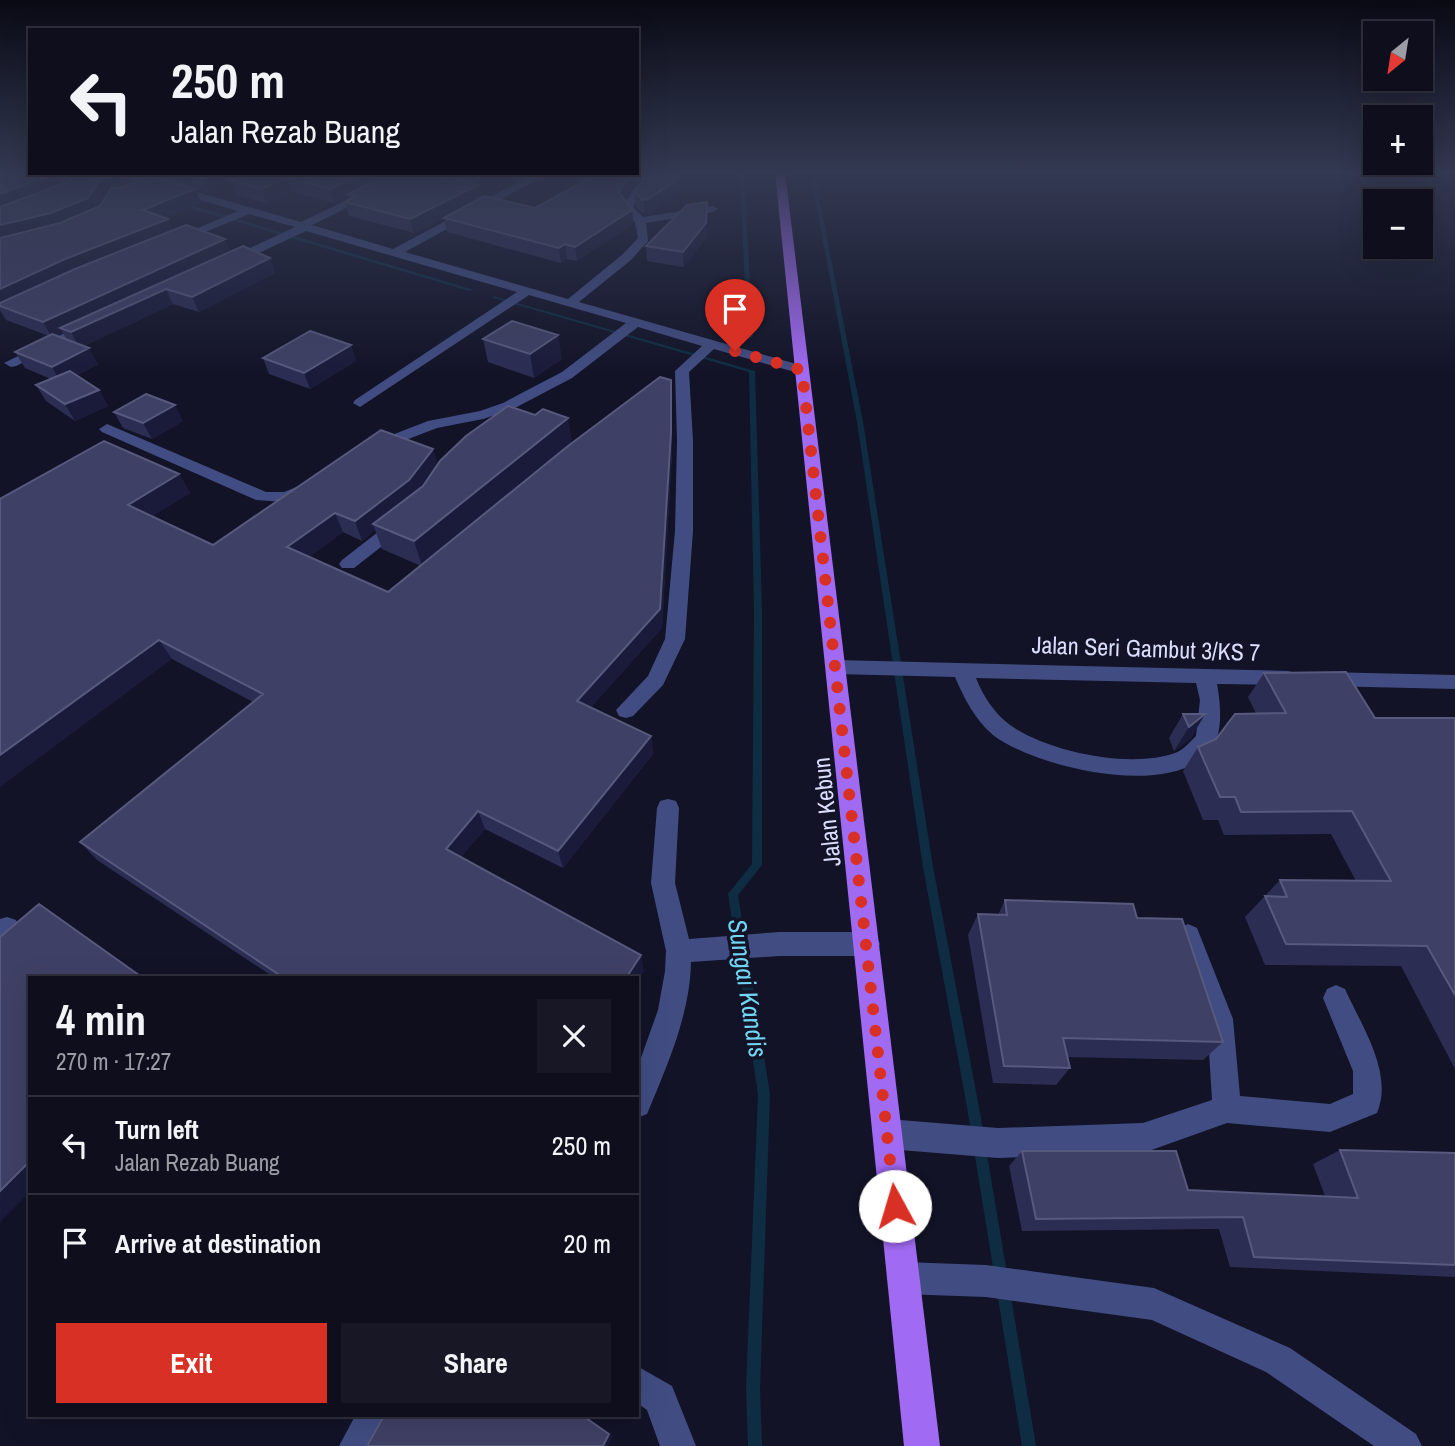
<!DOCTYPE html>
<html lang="en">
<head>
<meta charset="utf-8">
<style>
	body { margin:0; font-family:"Archivo Narrow",sans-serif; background:#171726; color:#f1f3f6; height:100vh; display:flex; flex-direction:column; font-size:26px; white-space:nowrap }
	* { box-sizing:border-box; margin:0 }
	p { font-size:23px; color:#9b9ca4 }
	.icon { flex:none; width:38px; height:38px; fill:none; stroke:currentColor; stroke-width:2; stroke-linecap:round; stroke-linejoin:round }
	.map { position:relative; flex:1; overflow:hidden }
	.sheet { position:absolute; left:28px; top:976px; width:611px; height:441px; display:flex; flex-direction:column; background:#0e0e1d; border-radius:0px; box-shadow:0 7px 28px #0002,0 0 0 2px #2e2e3b }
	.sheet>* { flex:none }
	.top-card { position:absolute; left:28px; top:28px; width:611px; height:147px; border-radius:0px; box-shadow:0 7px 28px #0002,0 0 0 2px #2e2e3b; background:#0e0e1d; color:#f1f3f6; overflow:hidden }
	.needle { width:46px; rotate:210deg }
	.fabs { position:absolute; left:1363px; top:21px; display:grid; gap:14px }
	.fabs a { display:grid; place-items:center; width:70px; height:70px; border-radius:0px; background:#0e0e1d; box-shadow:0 7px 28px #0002,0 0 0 2px #2e2e3b; font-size:35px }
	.pin { position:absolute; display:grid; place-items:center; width:60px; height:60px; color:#fff; margin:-72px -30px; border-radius:50% 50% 50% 0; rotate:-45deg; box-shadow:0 0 7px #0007 }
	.pin .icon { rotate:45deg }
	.me { position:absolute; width:77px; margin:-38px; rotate:354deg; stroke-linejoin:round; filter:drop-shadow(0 0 5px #0008) }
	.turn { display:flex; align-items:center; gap:24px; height:147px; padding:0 28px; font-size:32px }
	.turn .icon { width:91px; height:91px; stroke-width:2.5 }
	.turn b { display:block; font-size:49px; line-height:60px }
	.round { display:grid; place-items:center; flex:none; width:74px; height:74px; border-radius:0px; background:#171726 }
	.summary { display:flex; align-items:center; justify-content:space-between; height:119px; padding:0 28px }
	h1 { font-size:42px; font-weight:700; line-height:52px }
	.cta { display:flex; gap:14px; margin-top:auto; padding:14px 28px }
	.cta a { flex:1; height:80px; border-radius:0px; background:#d93025; color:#fff; font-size:28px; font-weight:700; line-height:80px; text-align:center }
	.cta a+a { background:#171726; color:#f1f3f6 }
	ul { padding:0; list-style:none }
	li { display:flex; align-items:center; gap:21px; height:98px; padding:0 28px; border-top:2px solid #2e2e3b }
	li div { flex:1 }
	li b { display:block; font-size:26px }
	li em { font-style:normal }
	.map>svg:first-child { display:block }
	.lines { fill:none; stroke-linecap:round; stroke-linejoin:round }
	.stream { fill:#0f2d42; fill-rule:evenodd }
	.minor { fill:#414d82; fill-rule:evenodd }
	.major { fill:#a16af3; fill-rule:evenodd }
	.wall { fill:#2c2d53; fill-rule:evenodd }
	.shaded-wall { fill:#1a1b3a }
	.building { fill:#3f4065; stroke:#57597d; stroke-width:2 }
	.route { stroke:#d93025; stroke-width:12; stroke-dasharray:0 21.6 }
	.labels { text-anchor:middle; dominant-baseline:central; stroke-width:7; stroke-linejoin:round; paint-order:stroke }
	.street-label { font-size:24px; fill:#dadefc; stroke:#121327 }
	.water-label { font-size:26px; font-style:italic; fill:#71d5f3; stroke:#121327 }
</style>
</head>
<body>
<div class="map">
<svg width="1455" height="1446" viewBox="0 0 1455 1446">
	<rect width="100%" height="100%" fill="#121327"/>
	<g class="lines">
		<!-- stream -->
		<path class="stream" d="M740,172H744L753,337L750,339L747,337Z
			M810,172H814L863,422L933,867L979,1107L1036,1446H1022L967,1107L923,867L857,422Z
			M77,173H84L137,190L133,191Z
			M180,203H184L474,290L469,291L180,205Z
			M493,296L755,371L762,610V865L738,895L770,1094L760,1389L762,1446H748L746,1389L758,1094L728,894L752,864L754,610L749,372L493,298Z"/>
		<!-- minor -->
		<path class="minor" d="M657,172H669L644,190L633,207L643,217L713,206L718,209L713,212L646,223L648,241L631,260L579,302L807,367L809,370L802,374L714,349L689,372L693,441V531L685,639L663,685L633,716L626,718L619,716L616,710L648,676L665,639L675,531L677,441L675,371L702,346L638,327L572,378L513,409L483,419L437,428L372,453L366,451L364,448L366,445L428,421L480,411L503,403L562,372L626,323L529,295L360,407L353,403L355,400L517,292L306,231L231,266L227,265V259L295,227L249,214L176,244L170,241L172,239L238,211L116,176L69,193L60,191L103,173H130L301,222L403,173H417L312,225L393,249L536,173H549L405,252L568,299L623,254L638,238L635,222L622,207L636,186Z
			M89,321L94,322V328L16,366L11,367L4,363Z
			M107,424L266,492H284L306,483L314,488L301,497L284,502L256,500L102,432L99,429Z
			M402,517L408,518L411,522L408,526L354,568H342L339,564L342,560L396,518Z
			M836,660L1288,671L1295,673L1298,678L1295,683L1288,685L1217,684C1220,700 1223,726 1215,742C1185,804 1035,768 993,735C975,720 964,698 955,677L836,674L829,672L826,667L829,662ZM976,678L1196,683L1200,700L1196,736C1190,742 1183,750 1175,753C1131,769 1048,752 1010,725C994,713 983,696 976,678Z
			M1324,672L1455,675V689L1324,686L1317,684L1314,679L1317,674Z
			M668,799L676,801L679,808L675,883L689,939L779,932H867L876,936L880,944L876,952L867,956H779L691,962C690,1015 667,1066 647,1114L637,1118V1069L658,1010L665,971L666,951L651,883L657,808L660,801Z
			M7,917L16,920L19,928L16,936L0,946V919Z
			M1188,924L1197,928L1233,1019L1240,1096L1330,1104L1353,1094V1071L1323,998L1327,989L1336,985L1345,989C1361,1025 1394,1073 1377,1113L1330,1132L1227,1123L1143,1153L998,1158L888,1149L878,1144L873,1134L878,1124L888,1119L998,1128L1143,1123L1212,1100L1207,1019L1175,936L1179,928Z
			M903,1262L986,1265L1154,1288L1290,1348L1416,1434L1422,1446H1374L1266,1372L1152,1320L986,1297L903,1294L892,1289L887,1278L892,1267Z
			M637,1366L672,1386L696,1446H660L647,1410L637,1403Z
			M355,1416H392L377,1446H339Z"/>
		<!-- major -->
		<path class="major" d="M775,172H785L940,1446H904Z"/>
	</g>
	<!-- wall -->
	<path class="wall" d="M0,172L63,173L67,181L98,183L104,196L98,207L117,189L173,183L169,173H478L462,181L480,198L535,208L637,172H689L678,194L649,213L644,214L636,207L635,193L648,176L635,184L624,199L632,210L633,224L577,261L567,259L561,263L447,232L444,218L414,233L349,216L345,202L349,200L348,196L334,203L291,192L266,203L236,195L232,184L209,193L195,189L201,203L165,218L168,219L173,231L225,239L230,252L270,258L275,273L199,312L173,304L84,346L98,364L77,375L99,390L108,406L75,421L46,401L36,385L51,379L25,368L15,352L49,336L6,320L0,310ZM63,333L67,340L56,336Z
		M707,237L683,267L647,261L646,246Z
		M483,339L562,359L534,378L488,362Z
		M351,345L356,361L310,389L269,374L263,358Z
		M672,399V452L662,628L591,707L651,736L653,754L563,868L485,829L461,857L644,971L637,978H275L97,860L80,842L253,702L172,659L0,499L179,474L190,493L152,516L213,545L438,465L572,442L525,481ZM375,530L382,549L421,566L388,592L309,557L343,532L362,541Z
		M114,412L183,421L152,439L123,428Z
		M1264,673L1375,718H1455V1069L1401,966L1265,965L1245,917L1280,880L1356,881L1331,834L1224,835L1218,820H1203L1183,771L1198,747L1216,739L1256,713L1248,697Z
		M1183,714H1205L1191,738L1174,751L1169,738Z
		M1005,900L1137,918L1223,1042L1203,1060L1067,1057L1070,1068L1056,1085L993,1083L968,935L978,914L998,915Z
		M1340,1150L1455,1153V1277L1230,1267L1219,1229L1022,1231L1009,1166L1022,1151L1188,1190L1325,1196L1313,1164Z"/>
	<!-- shaded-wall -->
	<path class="shaded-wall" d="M637,172H655L635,184L620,206L619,192L631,173H637Z
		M682,172H689L678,194L649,213L644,214L643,200Z
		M46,173H63L68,184L0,211V194Z
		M218,173H256L231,181L232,184L209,193L203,179Z
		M364,173H396L348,194V196L334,203L330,189Z
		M448,173H478L444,190L441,176Z
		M287,178L291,192L266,203L261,189Z
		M98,183L104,196L95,212L0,241V225Z
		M478,185L480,199L414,233L410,219Z
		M195,189L201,203L149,224L143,210Z
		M707,202V237L683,267V252Z
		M632,210L633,224L577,261L575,247Z
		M168,219L175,233L0,306V289L65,259Z
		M225,239L231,254L60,328L63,333L52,338L43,322Z
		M565,244L567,259L561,263L559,248Z
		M270,258L275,273L199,312L192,297Z
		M166,289L173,304L80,348L71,332Z
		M558,335L562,359L534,378L530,354Z
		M351,345L356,361L310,389L304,373Z
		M89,348L98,364L61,383L52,367Z
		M671,380L672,452L662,628L581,719L577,701Z
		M99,390L108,406L75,421L65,404Z
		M175,405L183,421L152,439L143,423Z
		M568,418L572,442L422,566L414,541Z
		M433,449L439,468L415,499L373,524L375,530L362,541L355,521Z
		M179,474L190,493L140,524L128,505Z
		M335,513L343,532L296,567L287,547Z
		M159,640L172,659L0,787V755Z
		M1205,714L1191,738L1174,751L1189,727Z
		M651,736L653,754L563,868L558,851Z
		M478,811L485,829L454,866L446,849Z
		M641,955L644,971L637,981V978H626Z
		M30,1161V1192L0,1222V1191Z
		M583,1416H585L613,1436L608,1446H603Z"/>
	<!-- building -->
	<path class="building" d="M0,172H30V173H54L0,194Z
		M654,172H682L677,180L648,199L643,200L635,193L645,178Z
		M182,173H218L203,179Z
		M248,173H364L330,189L287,178L261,189L231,181Z
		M391,173H448L441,176L478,185L410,219L345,202L356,196L348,194Z
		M599,173H631L619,192L632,210L575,247L565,244L559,248L444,218L484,196L535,208Z
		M150,176L195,189L143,210L168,219L65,259L0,289V238L60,223L100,206L112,187L117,189Z
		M80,177L98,183L88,198L51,213L0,225V207Z
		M707,202L706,223L683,252L646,246L687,205Z
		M186,225L225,239L43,322L0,306V303L75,269Z
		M243,246L270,258L192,297L166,289L71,332L60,328Z
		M512,321L558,335L530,354L483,339Z
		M310,331L351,345L304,373L263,358Z
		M52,334L89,348L52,367L15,352Z
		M70,371L99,390L65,404L36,385Z
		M660,377L671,380V433L660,609L577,701L651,736L558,851L478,811L446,849L641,955L626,978H284L80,842L263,694L159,640L0,755V499L104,441L179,474L128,505L213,545L381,430L433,449L409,480L355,521L335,513L287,547L388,592L568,446Z
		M146,394L175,405L143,423L114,412Z
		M508,406L535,415L543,409L568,418L414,541L373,524L423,486L440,461L466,436Z
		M1346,672L1375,718H1455V995L1427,946L1286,944L1265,896L1287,897L1280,880L1391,881L1352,811L1241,812L1235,797H1220L1198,747L1216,739L1235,714L1286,713L1264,673Z
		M1183,714H1205L1189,727Z
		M1005,900L1133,904L1137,918L1182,919L1223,1042L1063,1038L1070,1068L1004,1066L978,914L1007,915Z
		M39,904L143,978H30V1161L0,1191V937Z
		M1340,1150L1455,1153V1265L1254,1257L1243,1217L1036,1219L1022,1151H1176L1188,1190L1358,1198Z
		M384,1416H583L609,1434L603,1446H367Z"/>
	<!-- sky -->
	<linearGradient id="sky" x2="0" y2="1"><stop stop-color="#0a0a15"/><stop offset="0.46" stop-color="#333952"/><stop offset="1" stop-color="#333952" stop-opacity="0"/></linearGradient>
	<rect width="1455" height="375" fill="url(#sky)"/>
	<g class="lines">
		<!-- route -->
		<path class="route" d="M735,351L802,370L895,1206"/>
	</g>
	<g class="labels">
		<!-- street labels -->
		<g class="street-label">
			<text transform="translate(1146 648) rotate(2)">Jalan Seri Gambut 3/KS 7</text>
			<text transform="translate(826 812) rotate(-96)">Jalan Kebun</text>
		</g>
		<!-- water labels -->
		<g class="water-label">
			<text transform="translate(748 988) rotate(81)">Sungai Kandis</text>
		</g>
	</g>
</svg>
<div class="fabs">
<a><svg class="needle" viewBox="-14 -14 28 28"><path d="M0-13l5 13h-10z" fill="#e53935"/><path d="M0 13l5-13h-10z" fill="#9b9ca4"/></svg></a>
<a>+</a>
<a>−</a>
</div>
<div class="pin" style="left:735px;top:351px;background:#d93025"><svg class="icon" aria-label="arrive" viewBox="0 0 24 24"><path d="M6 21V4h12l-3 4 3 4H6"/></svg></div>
<svg class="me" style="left:895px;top:1206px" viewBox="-20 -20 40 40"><circle r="19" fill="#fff"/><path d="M0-13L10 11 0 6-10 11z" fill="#d93025"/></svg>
<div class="top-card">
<div class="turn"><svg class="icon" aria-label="left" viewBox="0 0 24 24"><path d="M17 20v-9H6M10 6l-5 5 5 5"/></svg><div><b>250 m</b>Jalan Rezab Buang</div></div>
</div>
<section class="sheet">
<div class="summary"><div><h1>4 min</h1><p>270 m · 17:27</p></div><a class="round"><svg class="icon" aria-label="close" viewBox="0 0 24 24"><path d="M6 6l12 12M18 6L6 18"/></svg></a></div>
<ul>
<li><svg class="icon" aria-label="left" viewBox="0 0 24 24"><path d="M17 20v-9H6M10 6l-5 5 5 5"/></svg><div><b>Turn left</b><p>Jalan Rezab Buang</p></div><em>250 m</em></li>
<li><svg class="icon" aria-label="arrive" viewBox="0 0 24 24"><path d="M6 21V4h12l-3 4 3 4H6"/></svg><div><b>Arrive at destination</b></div><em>20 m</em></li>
</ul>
<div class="cta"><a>Exit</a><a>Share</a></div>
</section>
</div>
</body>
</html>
